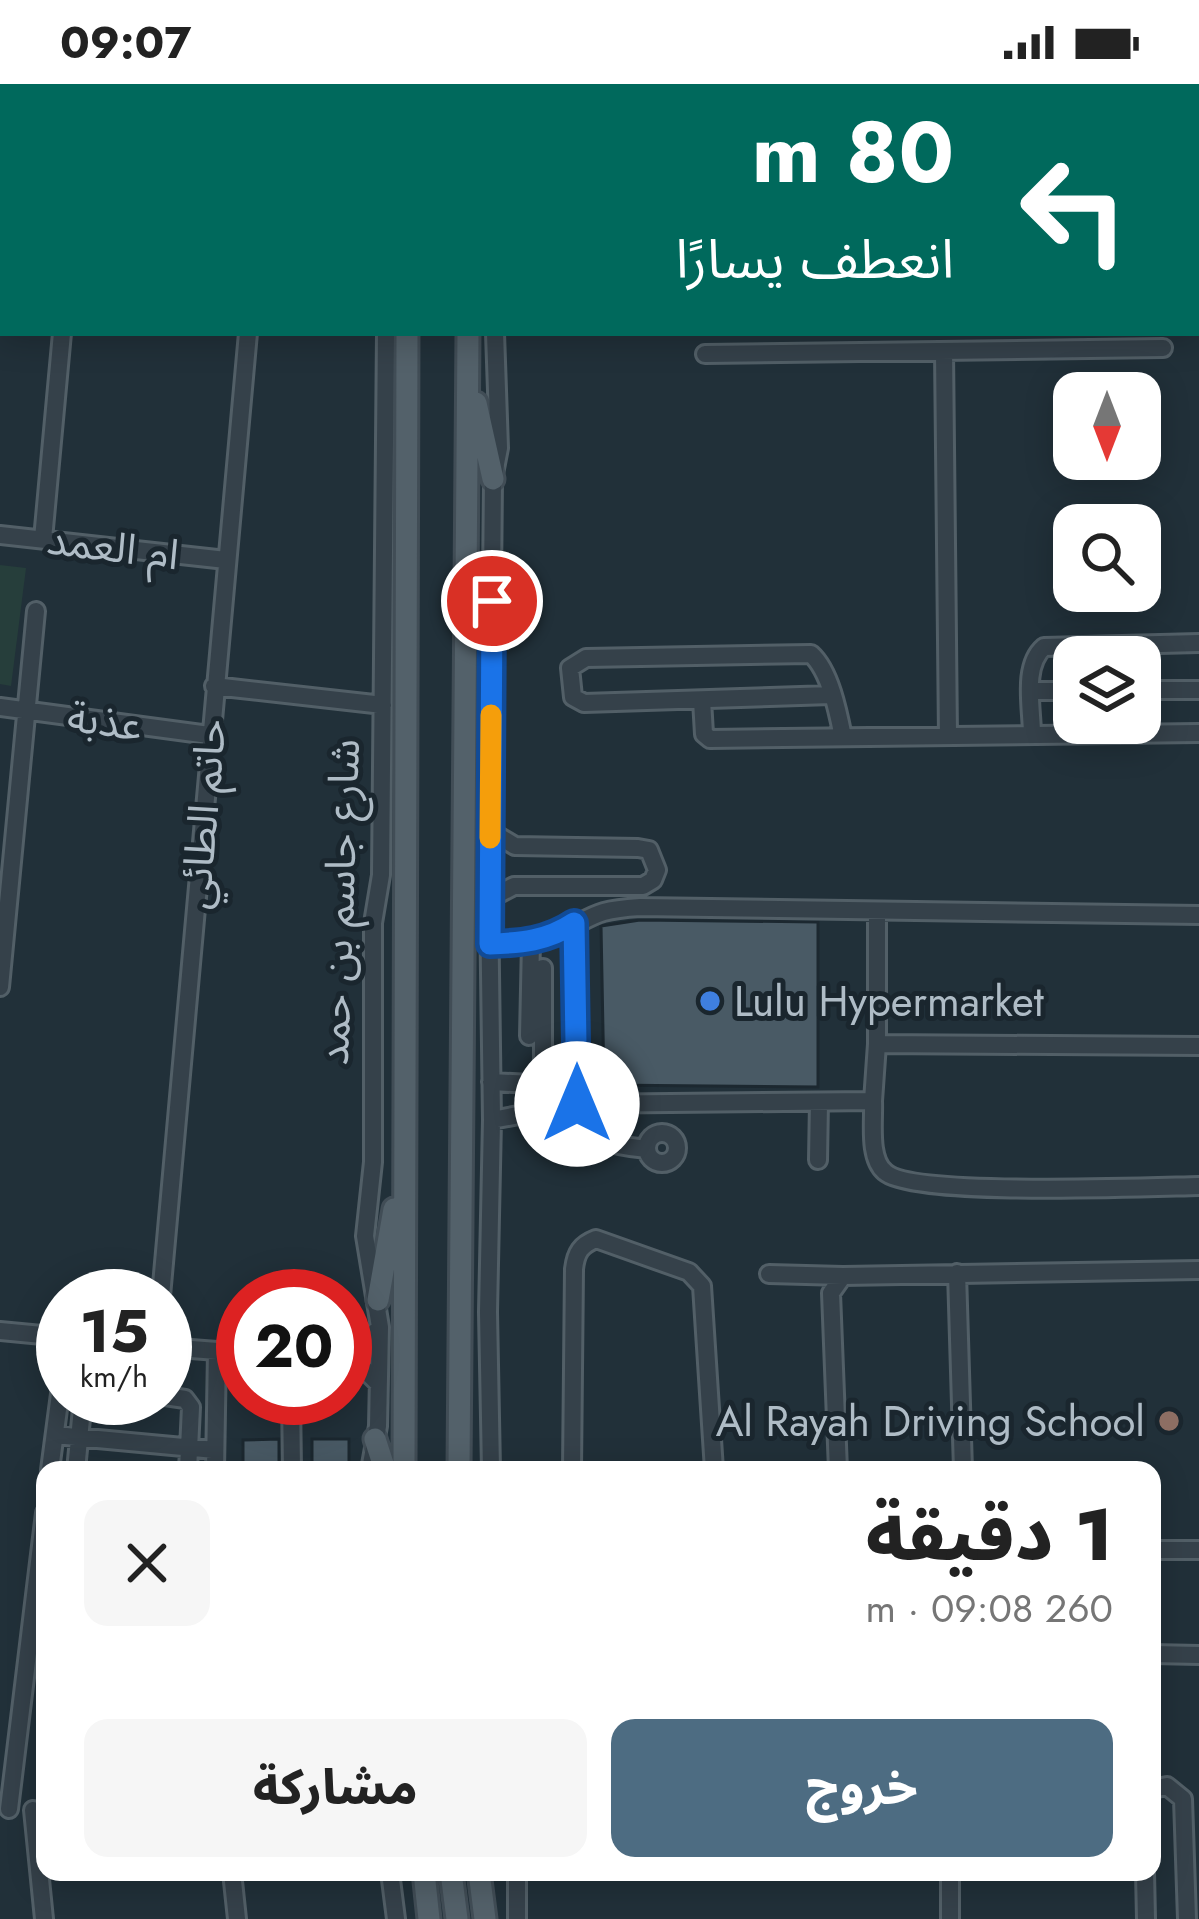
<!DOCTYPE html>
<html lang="ar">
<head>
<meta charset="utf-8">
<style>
	body { margin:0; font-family:Jost,"Noto Sans Arabic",sans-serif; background:#f6f6f6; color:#222; direction:rtl; height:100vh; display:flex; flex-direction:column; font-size:45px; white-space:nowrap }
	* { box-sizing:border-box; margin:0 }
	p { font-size:39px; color:#767676 }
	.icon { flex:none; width:66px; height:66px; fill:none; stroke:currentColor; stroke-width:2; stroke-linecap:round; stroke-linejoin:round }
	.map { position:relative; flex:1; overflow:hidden; direction:ltr }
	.side { position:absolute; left:36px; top:1377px; width:1125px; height:420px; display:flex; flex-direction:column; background:#fff; border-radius:24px; box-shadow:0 6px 30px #0003; direction:rtl }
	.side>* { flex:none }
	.banner { position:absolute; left:0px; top:0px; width:1200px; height:252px; box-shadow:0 6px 30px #0003; direction:rtl; background:#00695c; color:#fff; overflow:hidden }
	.needle { width:78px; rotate:180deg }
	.controls { position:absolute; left:1053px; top:288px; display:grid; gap:24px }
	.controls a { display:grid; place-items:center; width:108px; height:108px; border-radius:24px; background:#fff; box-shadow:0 6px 30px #0003; font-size:60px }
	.speed { position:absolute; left:36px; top:1185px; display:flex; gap:24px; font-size:60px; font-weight:700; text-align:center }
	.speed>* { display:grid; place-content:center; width:156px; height:156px; border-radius:50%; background:#fff; box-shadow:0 6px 30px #0003; line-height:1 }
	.speed small { font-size:30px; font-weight:400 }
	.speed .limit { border:18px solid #d22; background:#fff; color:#111 }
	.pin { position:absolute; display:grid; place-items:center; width:102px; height:102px; color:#fff; margin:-51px; border:6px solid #fff; border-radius:50%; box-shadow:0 3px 12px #0007 }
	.me { position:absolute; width:132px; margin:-66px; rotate:0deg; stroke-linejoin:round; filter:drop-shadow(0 0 9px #0008) }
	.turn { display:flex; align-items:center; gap:42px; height:252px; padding:0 48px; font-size:54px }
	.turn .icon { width:156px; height:156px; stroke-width:2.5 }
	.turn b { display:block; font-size:84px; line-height:102px }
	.round { display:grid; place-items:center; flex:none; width:126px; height:126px; border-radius:24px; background:#f6f6f6 }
	.summary { display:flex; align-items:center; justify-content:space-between; height:204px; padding:0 48px }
	h1 { font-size:72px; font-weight:800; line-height:90px }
	.action { display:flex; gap:24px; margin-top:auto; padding:24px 48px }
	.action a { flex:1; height:138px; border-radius:24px; background:#4d6c82; color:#fff; font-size:48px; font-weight:800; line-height:138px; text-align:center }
	.action a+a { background:#f6f6f6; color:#222 }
	.status { display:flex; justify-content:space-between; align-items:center; height:84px; padding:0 60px; background:#fff; direction:ltr }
	.status svg { height:33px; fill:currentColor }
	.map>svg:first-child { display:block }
	.green { fill:#263e3b }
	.building { fill:#495a65; stroke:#1c2830; stroke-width:3 }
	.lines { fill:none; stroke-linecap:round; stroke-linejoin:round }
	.minor-casing { stroke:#525f67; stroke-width:22 }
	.major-casing { stroke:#414d56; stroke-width:27 }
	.minor { stroke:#35414a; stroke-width:16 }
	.major { stroke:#53616a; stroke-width:21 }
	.route-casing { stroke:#114b97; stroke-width:30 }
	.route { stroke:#1a73e8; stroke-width:21 }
	.slow { stroke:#f59e0b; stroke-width:21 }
	.shop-dot { fill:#3f7fe0; stroke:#1a262e; stroke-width:4.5 }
	.education-dot { fill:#8d6e63; stroke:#1a262e; stroke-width:4.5 }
	.labels { text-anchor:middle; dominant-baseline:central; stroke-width:10; stroke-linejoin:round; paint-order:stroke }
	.street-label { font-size:42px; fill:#afbcc6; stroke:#1a262e }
	.poi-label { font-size:42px; fill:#afbcc6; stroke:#1a262e; text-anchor:start }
</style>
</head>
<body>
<div class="status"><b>09:07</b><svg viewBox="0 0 49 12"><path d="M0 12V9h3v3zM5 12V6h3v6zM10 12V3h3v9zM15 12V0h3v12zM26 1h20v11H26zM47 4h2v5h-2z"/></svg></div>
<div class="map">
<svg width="1199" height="1835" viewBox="0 0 1199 1835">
	<rect width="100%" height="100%" fill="#213039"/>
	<!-- green -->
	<path class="green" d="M0,481L26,484L11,602L0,600Z"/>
	<!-- building -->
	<path class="building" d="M640,836L818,838V1003L604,1001L601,842Z
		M279,1355V1386H243V1356Z
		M312,1355H349V1386H312Z"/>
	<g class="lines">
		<!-- minor casing -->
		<g class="minor-casing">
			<path id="minor" d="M554,0L556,3
				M923,0V3
				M85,3V0
				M272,3V0
				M389,3V0
				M499,3L500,0
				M800,3V0
				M1038,3V0
				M1197,14L1199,15
				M1197,131L1199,129
				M1197,185H1199
				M944,267L948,652
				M705,270L1163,264
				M0,451L226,476
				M43,455L62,249
				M214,602L383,621
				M1140,606H1199
				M1031,607H1074
				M831,611L584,619L573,613L570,584L586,574L811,570C830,587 838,628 843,653
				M702,616L704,650L710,655L1199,649
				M0,623L209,651
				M1032,651C1032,624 1022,582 1044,563L1199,559
				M489,815L514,802H643L653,796L657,786L649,766L638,764L515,762L490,747
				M877,827V960L1199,962
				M574,840L577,1020
				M490,860C512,859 536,860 557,850C596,832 593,826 640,823L1199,831
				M0,903L36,527
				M529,952L531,858
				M491,998L531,1000L543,987V884
				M873,1017L877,960
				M545,1024C570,1050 611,1062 647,1065
				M492,1036L577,1020L873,1017C874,1037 868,1074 885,1088C912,1113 1150,1103 1199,1102
				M647 1064a15 15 0 1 1 30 0a15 15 0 1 1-30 0Z
				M818,1076L819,1018
				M957,1189L963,1386
				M769,1190L843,1192
				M161,1212L248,249
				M0,1247L63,1253
				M165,1263L243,1269
				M345,1268L360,1264L379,1244
				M345,1278L360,1281L378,1299
				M165,1312L185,1315L191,1323L188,1386
				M291,1314L292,1386
				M55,1351L215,1366
				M50,1386L63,1287
				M76,1386L83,1314
				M215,1386L217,1267
				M370,1386L378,1342L380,1243L365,1152L373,1078V839L381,791L386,249
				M491,1386L488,1228L492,1036L489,815L493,395L499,364L495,249
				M572,1386L574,1185C576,1168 581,1161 596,1155L689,1188L702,1202L714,1386
				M838,1386L831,1209L843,1192L1199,1186
				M1152,1466H1199
				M1152,1570L1199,1571
				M1152,1705L1167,1702L1183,1715L1187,1835
				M9,1725L45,1429
				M33,1726L44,1835
				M232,1788L237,1835
				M390,1788L396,1835
				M1145,1788L1146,1835
				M517,1835V1788
				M950,1835V1788"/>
		</g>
		<!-- major casing -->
		<g class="major-casing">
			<path id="major" d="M410,3V0
				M471,3V0
				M476,319L493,395
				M378,1216L394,1125
				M375,1355L385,1386
				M404,1386L407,249
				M459,1386L468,249
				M424,1788L429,1835
				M451,1788L457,1835
				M479,1788L485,1835"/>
		</g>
		<!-- minor -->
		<use href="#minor" class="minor"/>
		<!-- major -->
		<use href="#major" class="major"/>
	</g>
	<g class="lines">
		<!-- route casing -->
		<g class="route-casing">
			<path id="route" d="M492,517L490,860C521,859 547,857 574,839L577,1020"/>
		</g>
		<!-- route -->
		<use href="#route" class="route"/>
		<!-- slow -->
		<path class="slow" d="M490,754L491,631"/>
	</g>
	<!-- markers -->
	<circle class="shop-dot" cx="710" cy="917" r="12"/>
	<circle class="education-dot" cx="1169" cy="1337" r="12"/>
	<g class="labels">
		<!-- street labels -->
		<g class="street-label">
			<text transform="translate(113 463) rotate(7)">ام العمد</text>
			<text transform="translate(105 637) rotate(8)">عذبة</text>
			<text transform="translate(203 730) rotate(-85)">حاتم الطائي</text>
			<text transform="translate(339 818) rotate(-88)">شارع جاسم بن حمد</text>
		</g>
		<!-- poi labels -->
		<g class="poi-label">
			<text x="734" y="917">Lulu Hypermarket</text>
			<text x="1145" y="1337" text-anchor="end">Al Rayah Driving School</text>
		</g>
	</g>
</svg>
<div class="controls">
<a><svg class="needle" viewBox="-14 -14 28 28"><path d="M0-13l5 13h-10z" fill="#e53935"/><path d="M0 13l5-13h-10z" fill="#767676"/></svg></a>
<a><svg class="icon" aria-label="search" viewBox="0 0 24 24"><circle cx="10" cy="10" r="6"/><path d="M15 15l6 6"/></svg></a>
<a><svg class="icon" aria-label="layers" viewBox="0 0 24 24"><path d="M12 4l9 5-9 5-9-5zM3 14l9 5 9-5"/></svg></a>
</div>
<div class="speed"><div>15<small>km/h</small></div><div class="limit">20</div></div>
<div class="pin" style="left:492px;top:517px;background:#d93025"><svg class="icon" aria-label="arrive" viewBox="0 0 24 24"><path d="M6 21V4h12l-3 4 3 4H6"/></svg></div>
<svg class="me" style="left:577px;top:1020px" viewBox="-20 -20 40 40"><circle r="19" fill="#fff"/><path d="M0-13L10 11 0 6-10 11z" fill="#1a73e8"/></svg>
<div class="banner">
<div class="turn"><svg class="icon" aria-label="left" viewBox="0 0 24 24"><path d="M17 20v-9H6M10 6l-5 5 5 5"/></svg><div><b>80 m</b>انعطف يسارًا</div></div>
</div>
<section class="side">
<div class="summary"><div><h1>1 دقيقة</h1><p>260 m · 09:08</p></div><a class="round"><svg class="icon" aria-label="close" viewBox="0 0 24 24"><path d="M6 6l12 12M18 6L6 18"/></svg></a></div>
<div class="action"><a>خروج</a><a>مشاركة</a></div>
</section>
</div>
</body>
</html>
